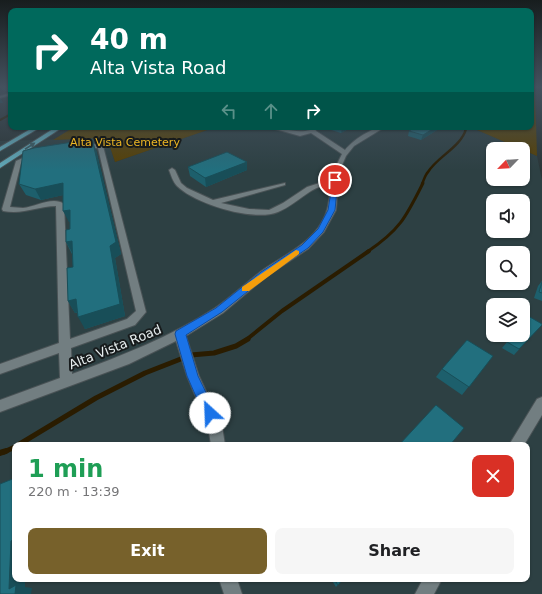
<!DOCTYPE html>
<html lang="en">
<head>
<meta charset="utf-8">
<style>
	body { margin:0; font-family:"DejaVu Sans",sans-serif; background:#f6f6f6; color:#202124; height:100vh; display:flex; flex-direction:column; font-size:15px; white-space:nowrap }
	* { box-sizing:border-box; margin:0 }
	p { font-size:13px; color:#757577 }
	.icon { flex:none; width:22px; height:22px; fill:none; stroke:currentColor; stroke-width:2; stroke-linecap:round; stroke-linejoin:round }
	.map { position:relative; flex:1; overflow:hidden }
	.side { position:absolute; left:12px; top:442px; width:518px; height:140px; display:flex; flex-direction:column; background:#fff; border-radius:8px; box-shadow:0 1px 3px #0004 }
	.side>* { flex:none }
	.hud { position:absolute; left:8px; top:8px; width:526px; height:122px; border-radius:8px; box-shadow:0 1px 3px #0004; background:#00695c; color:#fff; overflow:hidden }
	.needle { width:26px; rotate:245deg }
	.tools { position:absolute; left:486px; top:142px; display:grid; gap:8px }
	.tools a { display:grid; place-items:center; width:44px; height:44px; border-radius:8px; background:#fff; box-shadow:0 1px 3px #0004; font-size:20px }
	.pin { position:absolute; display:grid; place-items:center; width:34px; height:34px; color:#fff; margin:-17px; border:2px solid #fff; border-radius:50%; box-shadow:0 1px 4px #0007 }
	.me { position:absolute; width:44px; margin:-22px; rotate:335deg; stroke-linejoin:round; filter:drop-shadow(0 0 3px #0008) }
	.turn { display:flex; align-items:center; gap:14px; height:84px; padding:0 16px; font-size:18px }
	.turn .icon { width:52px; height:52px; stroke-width:2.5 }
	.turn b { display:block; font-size:28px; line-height:34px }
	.lanes { display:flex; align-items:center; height:38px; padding:0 16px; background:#0003; justify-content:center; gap:20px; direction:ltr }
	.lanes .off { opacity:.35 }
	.round { display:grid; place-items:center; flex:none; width:42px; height:42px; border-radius:8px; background:#f6f6f6 }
	.head { display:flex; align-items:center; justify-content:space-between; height:68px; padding:0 16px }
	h1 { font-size:24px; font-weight:800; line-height:30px; color:#1e9e55 }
	.cta { display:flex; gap:8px; margin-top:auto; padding:8px 16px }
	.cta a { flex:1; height:46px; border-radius:8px; background:#77612b; color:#fff; font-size:16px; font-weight:800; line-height:46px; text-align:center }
	.cta a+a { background:#f6f6f6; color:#202124 }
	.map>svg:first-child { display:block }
	.built { fill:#2d4043; fill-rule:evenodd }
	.green { fill:#564004 }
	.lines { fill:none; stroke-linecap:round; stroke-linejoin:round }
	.stream-far5 { stroke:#2a1c00; stroke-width:2 }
	.stream-far4 { stroke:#2a1c00; stroke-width:2.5 }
	.stream-far3 { stroke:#2a1c00; stroke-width:3 }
	.stream-far2 { stroke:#2a1c00; stroke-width:4 }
	.stream-far1 { stroke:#2a1c00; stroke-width:5 }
	.stream { stroke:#2a1c00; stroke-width:6 }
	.minor-casing { stroke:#495255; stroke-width:2 }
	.major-casing { stroke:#495255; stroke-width:2 }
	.minor { fill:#727e81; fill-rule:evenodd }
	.major { fill:#60a9b8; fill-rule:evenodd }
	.wall { fill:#1d5f6c }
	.shaded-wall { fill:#184e58 }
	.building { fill:#226f7e; stroke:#184e58 }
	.oneway { fill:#385b62 }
	.route { fill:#1a73e8; stroke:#114b97 }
	.slow { fill:#f59e0b }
	.labels { text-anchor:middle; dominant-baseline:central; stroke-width:4; stroke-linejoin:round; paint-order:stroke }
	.far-park-label { font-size:11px; fill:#edb624; stroke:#171b1c }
	.street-label { font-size:13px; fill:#e6edee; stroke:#171b1c }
</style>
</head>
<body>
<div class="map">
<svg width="542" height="594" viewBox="0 0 542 594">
	<rect width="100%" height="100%" fill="#2a3537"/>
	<!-- built -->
	<path class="built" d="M216,127H470L522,149H493V179H523V150L537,156L542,180V594H0V141L107,138L115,162ZM493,201H523V231H493ZM493,253H523V283H493ZM493,305H523V335H493ZM15,445H527V579H15Z"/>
	<!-- green -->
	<path class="green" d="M531,87H535L537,156L470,127H531Z
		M74,127H216L115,162L107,138L53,140Z"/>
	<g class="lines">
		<!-- stream-far5 -->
		<path class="stream-far5" d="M0,120L11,114
			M465,130L466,127"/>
		<!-- stream-far4 -->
		<path class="stream-far4" d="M422,184C424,180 425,175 428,172C437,157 461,147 466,129"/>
		<!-- stream-far3 -->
		<path class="stream-far3" d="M367,252C400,230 406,217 423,183"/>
		<!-- stream-far2 -->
		<path class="stream-far2" d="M246,340L282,311L369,251"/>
		<!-- stream-far1 -->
		<path class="stream-far1" d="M18,445L96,398L145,373L191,355L214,353L236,346L248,339
			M4,452L15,447"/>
		<!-- stream -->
		<path class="stream" d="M0,453L6,451"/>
		<!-- minor casing -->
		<g class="minor-casing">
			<path id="minor" d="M11,93V95L0,98V96Z
				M268,127C283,127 295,134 310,130V127H318L315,129L316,131L345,150C353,140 372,127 385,127L354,146L346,156L339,172L336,210L324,232L308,249L267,276L223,313L186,336L199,376L222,426L225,445H211L208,426L187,376L176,341L129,364L0,412V400L60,378L59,353L0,374V364L59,343L56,206C38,206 23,215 3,211L2,209L16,161L32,154L37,155L21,163L10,207C14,207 19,208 23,208C35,207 53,196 64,204L70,339L127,319L136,311L98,148L81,149L78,147C84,144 97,143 103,146L146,312L135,325L71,348L72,374C121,356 170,337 215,308C231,297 245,284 260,272C279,258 303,248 318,228C329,213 329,201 331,183C306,189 299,203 278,212C254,222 195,204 177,186C173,182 171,175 169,170L172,168L175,170L181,183L187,188L213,200L285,183V185L221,203L249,209L269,210L283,203L307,187L332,179L333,172L342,154L311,133L300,136Z
				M542,397V415L524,445H509L537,399Z
				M219,579H237L242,594H224Z
				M423,579H442L434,594H415Z"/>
		</g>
		<!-- major casing -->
		<g class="major-casing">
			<path id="major" d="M34,127H41L0,151V147Z
				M56,127H63L0,168V163Z"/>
		</g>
		<!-- minor -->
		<use href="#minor" class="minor"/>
		<!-- major -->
		<use href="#major" class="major"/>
	</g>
	<!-- wall -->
	<path class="wall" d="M1,87H11V92L2,90Z
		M328,127H352L341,133L328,129Z
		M437,130L421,140L408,136L409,131Z
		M96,150L121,254L115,258L125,316L85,329L78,313H75L68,301L73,267L72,254L66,242L70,229V222H69L63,195L41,200L26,195L19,184Z
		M188,167L247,170L206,187L190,176Z
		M542,281V301L534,298L538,286Z
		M542,324L514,355L502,348L507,342Z
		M493,356L462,395L436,377L442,369Z
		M331,579H343L336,587Z"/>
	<!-- shaded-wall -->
	<path class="shaded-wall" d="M0,99H1L3,103H0Z
		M342,127H352L341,133Z
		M436,127H438L437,130L421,140L423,135Z
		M92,139L96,150L121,254L115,258L125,316L85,329L78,317L110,246Z
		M247,162V170L206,187L205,178Z
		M63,183L68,194L41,200L35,189Z
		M70,210L75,221L69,222L63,211Z
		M72,241L73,254L66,242Z
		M76,299L83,311L75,313L68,301Z
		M15,539V579H25V587L32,588L31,594H15L9,589L11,541Z"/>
	<!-- building -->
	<path class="building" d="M2,87H11V90Z
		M416,127H436L423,135L409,131Z
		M92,139L116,242L110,246L120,304L78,317L76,299L68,301L67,268L73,267L72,241L66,242V230L70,229V210L63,211V183L35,189L19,184L23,151L34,148Z
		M227,152L247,162L205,178L188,167Z
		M542,282V293L539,292Z
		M523,313L542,324V325L519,349L507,342L514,335H523Z
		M467,340L493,356L469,387L442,369Z
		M436,405L464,428L450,445H399Z
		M15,478V539L11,541L9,589L16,585L15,594H0V484Z
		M334,579H343L338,585Z"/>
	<!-- one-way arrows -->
	<defs><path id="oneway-solid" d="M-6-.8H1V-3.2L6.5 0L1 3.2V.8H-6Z"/></defs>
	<use class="oneway" href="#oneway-solid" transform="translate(30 146) rotate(-33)"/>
	<!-- sky -->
	<linearGradient id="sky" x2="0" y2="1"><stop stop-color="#171d1e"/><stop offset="0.51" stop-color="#44515e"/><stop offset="1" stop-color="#44515e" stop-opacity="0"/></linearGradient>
	<rect width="542" height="170" fill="url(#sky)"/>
	<!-- route -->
	<path class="route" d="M333,179L338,180L335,210L323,232L308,248L267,276L222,312L186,335L198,376L216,413L214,417L210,419L205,417L187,376L175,334L176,331L216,308L261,272L302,245L318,229L328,210Z"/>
	<!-- slow -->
	<path class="slow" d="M296,250L299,251V254L249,291H242V287Z"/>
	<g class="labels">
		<!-- far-park labels -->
		<g class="far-park-label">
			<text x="125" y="142">Alta Vista Cemetery</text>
		</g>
		<!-- street labels -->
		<g class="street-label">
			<text transform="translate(115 347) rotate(-22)">Alta Vista Road</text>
		</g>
	</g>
</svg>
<div class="tools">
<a><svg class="needle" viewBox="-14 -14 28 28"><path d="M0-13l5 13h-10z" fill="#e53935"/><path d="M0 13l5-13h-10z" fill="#757577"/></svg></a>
<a><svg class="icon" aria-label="sound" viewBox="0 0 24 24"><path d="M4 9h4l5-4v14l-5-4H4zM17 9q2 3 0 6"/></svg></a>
<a><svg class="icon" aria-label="search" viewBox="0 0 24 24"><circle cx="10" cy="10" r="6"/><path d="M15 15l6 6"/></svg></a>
<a><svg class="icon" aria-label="layers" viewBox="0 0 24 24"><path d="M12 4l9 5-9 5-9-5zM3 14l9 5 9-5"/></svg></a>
</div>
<div class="pin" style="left:335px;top:180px;background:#d93025"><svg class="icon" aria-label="arrive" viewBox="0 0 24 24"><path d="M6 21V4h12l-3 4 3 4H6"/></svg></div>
<svg class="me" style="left:210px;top:413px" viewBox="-20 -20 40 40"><circle r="19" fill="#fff"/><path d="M0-13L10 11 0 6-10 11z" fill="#1a73e8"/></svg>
<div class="hud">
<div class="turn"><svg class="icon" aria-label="right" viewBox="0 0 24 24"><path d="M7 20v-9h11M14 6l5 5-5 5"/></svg><div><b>40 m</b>Alta Vista Road</div></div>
<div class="lanes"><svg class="icon off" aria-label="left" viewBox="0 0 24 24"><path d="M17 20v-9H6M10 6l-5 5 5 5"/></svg><svg class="icon off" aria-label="ahead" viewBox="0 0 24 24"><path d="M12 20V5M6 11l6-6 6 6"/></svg><svg class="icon" aria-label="right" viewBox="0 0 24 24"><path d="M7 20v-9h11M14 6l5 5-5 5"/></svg></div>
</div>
<section class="side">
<div class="head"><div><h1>1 min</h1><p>220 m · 13:39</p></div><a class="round" style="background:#d93025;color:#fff"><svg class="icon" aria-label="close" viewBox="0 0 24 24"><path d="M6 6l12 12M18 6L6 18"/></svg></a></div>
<div class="cta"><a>Exit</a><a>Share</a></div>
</section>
</div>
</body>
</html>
